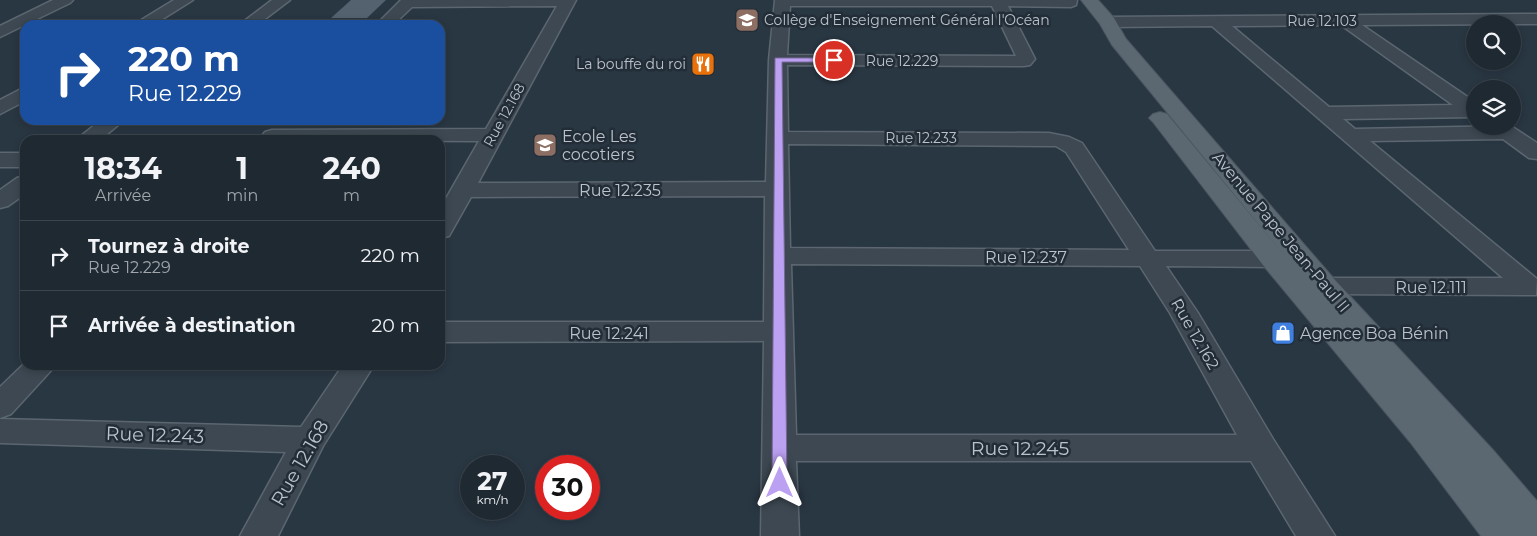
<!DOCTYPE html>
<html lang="fr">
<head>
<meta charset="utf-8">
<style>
	body { margin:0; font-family:Montserrat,sans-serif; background:#2c353e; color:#f1f3f6; height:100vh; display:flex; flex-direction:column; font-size:19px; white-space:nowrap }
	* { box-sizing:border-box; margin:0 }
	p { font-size:16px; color:#a1a6ac }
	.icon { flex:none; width:28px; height:28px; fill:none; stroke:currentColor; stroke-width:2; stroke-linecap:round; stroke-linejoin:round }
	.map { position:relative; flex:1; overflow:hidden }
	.drawer { position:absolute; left:20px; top:135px; width:425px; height:235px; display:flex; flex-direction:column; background:#1f2932; border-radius:15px; box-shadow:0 2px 8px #0003,0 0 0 1px #3c454d }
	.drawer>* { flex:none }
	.hud { position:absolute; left:20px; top:20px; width:425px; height:105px; border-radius:15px; box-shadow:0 2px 8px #0003,0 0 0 1px #3c454d; background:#1a4fa0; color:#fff; overflow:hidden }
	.controls { position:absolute; left:1466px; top:15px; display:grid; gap:10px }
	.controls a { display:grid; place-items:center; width:55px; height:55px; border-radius:50%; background:#1f2932; box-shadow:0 2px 8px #0003,0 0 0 1px #3c454d; font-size:25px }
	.speed { position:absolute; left:460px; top:455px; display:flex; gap:10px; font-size:25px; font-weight:700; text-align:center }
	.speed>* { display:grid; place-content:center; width:65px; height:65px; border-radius:50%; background:#1f2932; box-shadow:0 2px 8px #0003,0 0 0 1px #3c454d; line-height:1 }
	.speed small { font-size:12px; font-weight:400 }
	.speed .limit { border:8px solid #d22; background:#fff; color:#111 }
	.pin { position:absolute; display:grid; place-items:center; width:42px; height:42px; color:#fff; margin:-21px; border:2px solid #fff; border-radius:50%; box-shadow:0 1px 5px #0007 }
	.me { position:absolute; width:55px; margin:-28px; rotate:0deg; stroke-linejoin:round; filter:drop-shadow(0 0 4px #0008) }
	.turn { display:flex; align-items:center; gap:18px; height:105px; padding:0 25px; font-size:22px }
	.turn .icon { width:65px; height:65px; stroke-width:2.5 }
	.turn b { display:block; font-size:35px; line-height:42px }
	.eta { display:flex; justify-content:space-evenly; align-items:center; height:85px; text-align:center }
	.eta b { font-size:30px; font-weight:700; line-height:35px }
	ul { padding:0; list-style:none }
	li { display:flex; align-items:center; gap:15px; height:70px; padding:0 25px; border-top:1px solid #3c454d }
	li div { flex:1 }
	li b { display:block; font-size:19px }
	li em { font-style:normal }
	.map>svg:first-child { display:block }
	.building { fill:#54626f }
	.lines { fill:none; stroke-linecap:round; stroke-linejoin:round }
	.minor-casing { stroke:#5b6670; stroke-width:3 }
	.primary-casing { stroke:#4a545f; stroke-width:2 }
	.minor { fill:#3d4852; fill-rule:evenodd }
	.primary { fill:#5b6872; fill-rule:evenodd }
	.route { fill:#bca0f2; stroke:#7a689d }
	.labels { text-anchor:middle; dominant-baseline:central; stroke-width:5; stroke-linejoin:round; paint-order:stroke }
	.far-poi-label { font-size:14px; fill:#bac3cc; stroke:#222d38; text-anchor:start }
	.far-street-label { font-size:14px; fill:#bac3cc; stroke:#222d38 }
	.poi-label { font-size:16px; fill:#bac3cc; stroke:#222d38; text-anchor:start }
	.street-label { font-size:16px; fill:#bac3cc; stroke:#222d38 }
	.near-street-label { font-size:19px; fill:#bac3cc; stroke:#222d38 }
</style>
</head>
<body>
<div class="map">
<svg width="1537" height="536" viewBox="0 0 1537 536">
	<rect width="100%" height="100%" fill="#293743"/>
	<!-- building -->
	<path class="building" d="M351,0H386L367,18H331Z"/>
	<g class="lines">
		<!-- minor casing -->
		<g class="minor-casing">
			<path id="minor" d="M53,0H73L70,3L0,37V26Z
				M174,0H193L153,25H133Z
				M272,0H290L257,25H239Z
				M401,0H576L478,183L766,182L769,60L775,0H1077L1076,5L1071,7L1008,6L1035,59L1030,65L1024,66L787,65L788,132L1049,133L1069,137L1082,143L1155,251H1273L1282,254L1286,259L1282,264L1273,267L1166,266L1198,313L1273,439L1335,536H1296L1251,461H796L799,536H761L764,341L440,342V322H764L765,196L471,197L449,236L440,238V209L479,141L264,140L262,136L265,132L272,130L486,129L557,6L412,7L393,25H376ZM790,6H992L1016,56L787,55ZM788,144L1056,146L1066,152L1129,250L790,248ZM791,264L1140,266L1170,313L1237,435H796Z
				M1537,14V24L1362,25L1475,102V117L1343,119L1355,129L1511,126L1537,143V159L1529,158L1503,139L1370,141L1537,279L1536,295L1325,294L1315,292L1312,286L1315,280L1325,278H1503L1212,26L1108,27L1100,22L1108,17ZM1341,25L1453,105L1329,107L1232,26Z
				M25,87V101L0,114V100Z
				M101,120H124L100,140H76Z
				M0,153H25V167H0Z
				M25,176V194L8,206L0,208V190L17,178Z
				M25,363V365H56L11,414L0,418V387Z
				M343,365H374L323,446L278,536H240L286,452L0,443V419L301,427Z"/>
		</g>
		<!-- primary casing -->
		<g class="primary-casing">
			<path id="primary" d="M1081,0H1098L1114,18L1126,39L1335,280L1493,450L1537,501V536H1481L1410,442L1263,265L1153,122L1149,118L1153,114L1160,112L1167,114L1288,260L1112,45L1100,24Z"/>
		</g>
		<!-- minor -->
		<use href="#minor" class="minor"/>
		<!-- primary -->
		<use href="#primary" class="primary"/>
	</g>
	<!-- route -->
	<path class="route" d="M775,58H834L838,60L834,62H782L787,483L785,488L780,490L774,488L772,483Z"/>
	<!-- icons -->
	<defs>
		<g id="university-square" transform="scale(1.25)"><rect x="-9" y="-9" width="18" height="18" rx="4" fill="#8d6e63" stroke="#222d38"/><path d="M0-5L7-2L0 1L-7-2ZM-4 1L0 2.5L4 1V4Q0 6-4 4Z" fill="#fff"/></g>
		<g id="restaurant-square" transform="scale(1.25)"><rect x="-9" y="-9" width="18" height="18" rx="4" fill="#e8710a" stroke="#222d38"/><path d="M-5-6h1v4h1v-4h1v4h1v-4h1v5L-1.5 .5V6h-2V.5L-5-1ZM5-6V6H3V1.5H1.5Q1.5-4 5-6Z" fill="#fff"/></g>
		<g id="school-square" transform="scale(1.25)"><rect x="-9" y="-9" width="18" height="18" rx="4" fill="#8d6e63" stroke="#222d38"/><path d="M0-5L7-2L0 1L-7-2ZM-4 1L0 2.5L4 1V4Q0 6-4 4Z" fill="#fff"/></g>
		<g id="shop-square" transform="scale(1.25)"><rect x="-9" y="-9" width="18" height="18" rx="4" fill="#3f7fe0" stroke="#222d38"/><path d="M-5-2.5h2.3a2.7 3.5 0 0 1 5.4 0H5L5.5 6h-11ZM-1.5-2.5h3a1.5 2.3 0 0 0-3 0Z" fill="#fff"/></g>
	</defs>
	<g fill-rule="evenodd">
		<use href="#university-square" x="747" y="20"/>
		<use href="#restaurant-square" x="703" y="64"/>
		<use href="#school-square" x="545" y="145"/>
		<use href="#shop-square" x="1283" y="333"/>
	</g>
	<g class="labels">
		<!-- far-poi labels -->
		<g class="far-poi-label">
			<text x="764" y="20">Collège d'Enseignement Général l'Océan</text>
			<text x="686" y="64" text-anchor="end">La bouffe du roi</text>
		</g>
		<!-- far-street labels -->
		<g class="far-street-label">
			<text x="1322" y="21">Rue 12.103</text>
			<text x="902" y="61">Rue 12.229</text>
			<text transform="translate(504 115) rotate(-61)">Rue 12.168</text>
			<text x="921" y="138">Rue 12.233</text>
		</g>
		<!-- poi labels -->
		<g class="poi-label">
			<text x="562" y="136">Ecole Les<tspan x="562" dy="18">cocotiers</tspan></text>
			<text x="1300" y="333">Agence Boa Bénin</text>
		</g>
		<!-- street labels -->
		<g class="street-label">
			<text x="620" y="190">Rue 12.235</text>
			<text transform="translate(1281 232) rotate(50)">Avenue Pape Jean-Paul II</text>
			<text x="1026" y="257">Rue 12.237</text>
			<text x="1431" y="287">Rue 12.111</text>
			<text x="609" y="333">Rue 12.241</text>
			<text transform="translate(1195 334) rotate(60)">Rue 12.162</text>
		</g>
		<!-- near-street labels -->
		<g class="near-street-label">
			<text transform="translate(155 435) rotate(2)">Rue 12.243</text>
			<text x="1020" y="448">Rue 12.245</text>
			<text transform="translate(300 463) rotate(-60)">Rue 12.168</text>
		</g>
	</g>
</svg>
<div class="controls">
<a><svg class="icon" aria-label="search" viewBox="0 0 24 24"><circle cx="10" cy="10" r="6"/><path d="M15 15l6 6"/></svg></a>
<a><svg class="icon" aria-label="layers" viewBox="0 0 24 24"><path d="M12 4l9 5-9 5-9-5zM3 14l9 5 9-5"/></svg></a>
</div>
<div class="speed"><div>27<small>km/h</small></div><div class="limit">30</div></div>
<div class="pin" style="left:834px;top:60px;background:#d93025"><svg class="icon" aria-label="arrive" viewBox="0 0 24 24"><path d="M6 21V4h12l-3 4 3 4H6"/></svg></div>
<svg class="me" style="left:780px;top:483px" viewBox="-20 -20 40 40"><path d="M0-17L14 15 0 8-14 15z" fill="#bca0f2" stroke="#fff" stroke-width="4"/></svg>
<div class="hud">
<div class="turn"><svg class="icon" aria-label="right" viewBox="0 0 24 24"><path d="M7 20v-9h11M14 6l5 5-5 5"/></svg><div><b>220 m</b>Rue 12.229</div></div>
</div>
<section class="drawer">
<div class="eta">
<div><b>18:34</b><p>Arrivée</p></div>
<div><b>1</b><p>min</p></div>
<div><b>240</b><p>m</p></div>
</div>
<ul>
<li><svg class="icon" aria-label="right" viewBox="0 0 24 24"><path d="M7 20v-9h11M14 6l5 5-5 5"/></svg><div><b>Tournez à droite</b><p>Rue 12.229</p></div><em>220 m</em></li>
<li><svg class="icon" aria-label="arrive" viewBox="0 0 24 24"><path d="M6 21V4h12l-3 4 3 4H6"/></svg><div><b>Arrivée à destination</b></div><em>20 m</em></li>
</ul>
</section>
</div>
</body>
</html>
